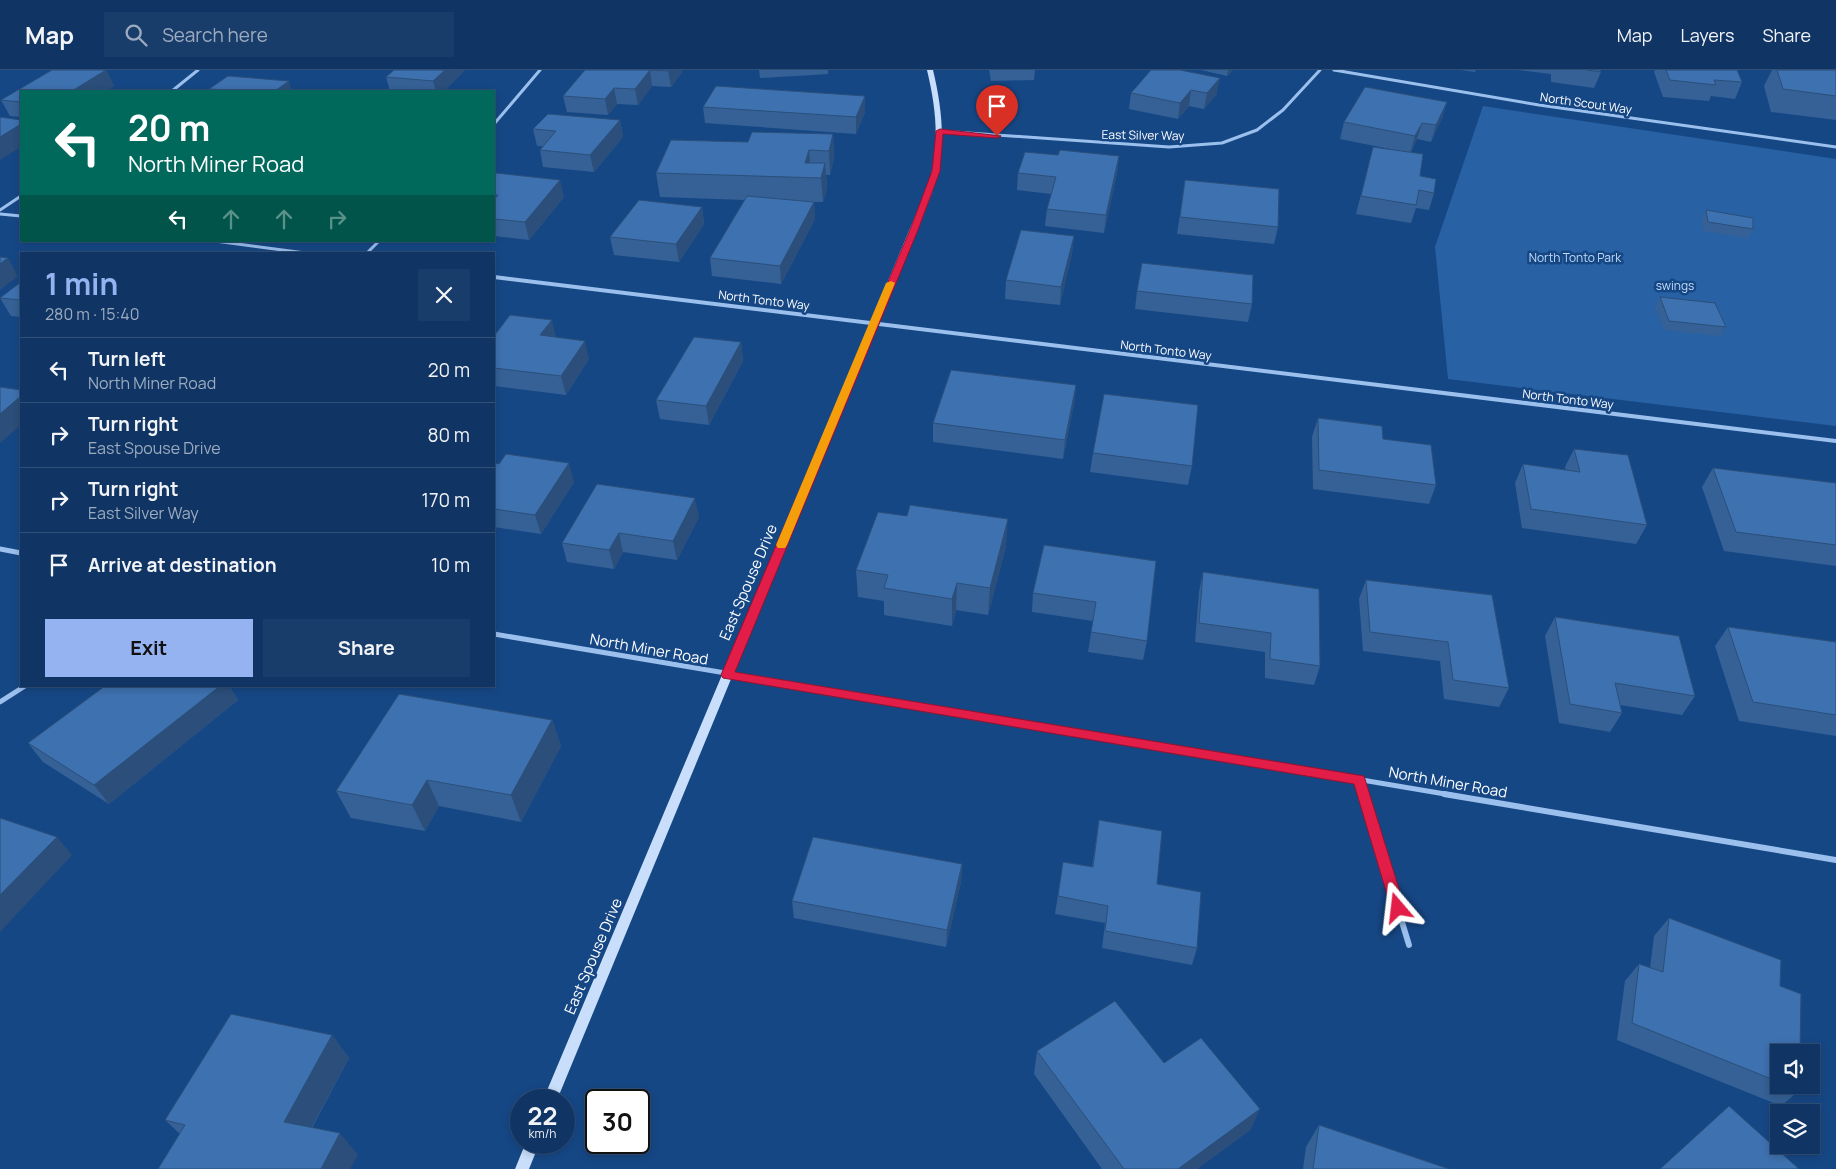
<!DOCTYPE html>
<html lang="en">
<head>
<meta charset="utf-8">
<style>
	body { margin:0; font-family:Manrope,sans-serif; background:#193d6a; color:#f1f3f6; height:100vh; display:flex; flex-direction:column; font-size:19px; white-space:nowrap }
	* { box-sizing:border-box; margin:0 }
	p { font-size:16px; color:#9cabbf }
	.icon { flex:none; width:28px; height:28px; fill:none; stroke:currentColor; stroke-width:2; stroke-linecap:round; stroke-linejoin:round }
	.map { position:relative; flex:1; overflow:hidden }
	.side { position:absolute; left:20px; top:182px; width:475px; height:435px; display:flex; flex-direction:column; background:#103564; border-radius:0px; box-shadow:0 2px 8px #0003,0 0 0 1px #305078 }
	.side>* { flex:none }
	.hud { position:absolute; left:20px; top:20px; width:475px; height:152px; border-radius:0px; box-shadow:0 2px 8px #0003,0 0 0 1px #305078; background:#00695c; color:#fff; overflow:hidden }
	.controls { position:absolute; left:1770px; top:974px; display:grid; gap:10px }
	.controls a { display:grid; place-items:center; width:50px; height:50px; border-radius:0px; background:#103564; box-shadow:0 2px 8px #0003,0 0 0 1px #305078; font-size:25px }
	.speed { position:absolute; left:510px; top:1019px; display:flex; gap:10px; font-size:25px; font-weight:700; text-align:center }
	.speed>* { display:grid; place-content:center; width:65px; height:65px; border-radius:50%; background:#103564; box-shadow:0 2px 8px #0003,0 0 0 1px #305078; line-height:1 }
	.speed small { font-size:12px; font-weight:400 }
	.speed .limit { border:2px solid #111; border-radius:8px; background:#fff; color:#111 }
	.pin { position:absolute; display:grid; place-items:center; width:42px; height:42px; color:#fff; margin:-51px -21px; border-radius:50% 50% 50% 0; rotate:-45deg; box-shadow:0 0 5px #0007 }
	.pin .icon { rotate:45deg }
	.me { position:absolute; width:55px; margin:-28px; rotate:343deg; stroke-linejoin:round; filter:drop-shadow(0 0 4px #0008) }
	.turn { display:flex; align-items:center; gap:18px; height:105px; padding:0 25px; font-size:22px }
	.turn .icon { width:65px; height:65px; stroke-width:2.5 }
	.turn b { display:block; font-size:35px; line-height:42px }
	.lanes { display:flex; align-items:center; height:48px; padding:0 25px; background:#0003; justify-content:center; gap:25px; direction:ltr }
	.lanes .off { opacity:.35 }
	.round { display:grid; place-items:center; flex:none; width:52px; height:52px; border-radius:0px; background:#193d6a }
	.summary { display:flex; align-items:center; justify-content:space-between; height:85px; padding:0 25px }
	h1 { font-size:30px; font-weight:700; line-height:38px; color:#95b2f1 }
	.cta { display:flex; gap:10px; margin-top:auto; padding:10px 25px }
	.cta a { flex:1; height:58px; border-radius:0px; background:#95b2f1; color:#111; font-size:20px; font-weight:700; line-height:58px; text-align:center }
	.cta a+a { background:#193d6a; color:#f1f3f6 }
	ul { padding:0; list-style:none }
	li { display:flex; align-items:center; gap:15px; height:65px; padding:0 25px; border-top:1px solid #305078 }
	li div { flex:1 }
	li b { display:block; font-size:19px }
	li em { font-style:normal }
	header { display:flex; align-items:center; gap:30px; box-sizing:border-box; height:70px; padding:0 25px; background:#103564; border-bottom:1px solid #305078 }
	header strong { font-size:24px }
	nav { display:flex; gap:28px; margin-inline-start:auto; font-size:18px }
	.search { width:350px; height:45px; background:#193d6a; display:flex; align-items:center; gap:12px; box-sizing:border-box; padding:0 18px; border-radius:0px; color:#9cabbf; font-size:19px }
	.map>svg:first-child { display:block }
	.green { fill:#2861a4 }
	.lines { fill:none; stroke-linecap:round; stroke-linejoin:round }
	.street-far3 { stroke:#9bc0ed; stroke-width:3 }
	.street-far2 { stroke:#9bc0ed; stroke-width:4 }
	.street-far1 { stroke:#9bc0ed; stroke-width:5 }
	.street { stroke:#9bc0ed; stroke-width:6 }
	.secondary { fill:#c8defa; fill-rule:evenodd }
	.wall { fill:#356196 }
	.shaded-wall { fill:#2b4f7a }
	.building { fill:#3e71af; stroke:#2b4f7a }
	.route { fill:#e11d48; stroke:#92132f }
	.slow { fill:#f59e0b }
	.labels { text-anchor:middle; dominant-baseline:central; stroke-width:5; stroke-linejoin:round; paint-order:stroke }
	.far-street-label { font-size:12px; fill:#fff; stroke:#164785 }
	.far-park-label { font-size:12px; fill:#c1dbfa; stroke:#164785 }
	.street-label { font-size:15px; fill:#fff; stroke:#164785 }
</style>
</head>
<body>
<header>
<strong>Map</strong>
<div class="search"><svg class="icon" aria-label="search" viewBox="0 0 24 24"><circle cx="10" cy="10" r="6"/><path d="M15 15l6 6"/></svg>Search here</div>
<nav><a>Map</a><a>Layers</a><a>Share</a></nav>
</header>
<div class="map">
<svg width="1836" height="1099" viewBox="0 0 1836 1099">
	<rect width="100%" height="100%" fill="#164785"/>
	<!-- green -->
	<path class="green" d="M1483,36L1836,89V356L1448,309L1435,177Z"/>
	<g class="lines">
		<!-- street-far3 -->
		<path class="street-far3" d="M1334,0L1539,35L1836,77
			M172,21L198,0
			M494,54L540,0
			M940,61L1169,77L1222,73L1257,60L1283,40L1320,0
			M0,140L21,126
			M0,144L21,146
			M215,171L313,184
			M366,184L379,171"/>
		<!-- street-far2 -->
		<path class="street-far2" d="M494,207L1836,371"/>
		<!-- street-far1 -->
		<path class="street-far1" d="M0,479L21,483
			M494,564L1451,725
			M0,632L25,616
			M1359,710L1364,725"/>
		<!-- street -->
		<path class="street" d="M1363,724L1409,875
			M1444,724L1836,790"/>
		<!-- secondary -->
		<path class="secondary" d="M927,0H933C943,42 947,82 932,123L557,1030H543L925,123C941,82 937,42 927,0Z
			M526,1072H540L529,1099H515Z"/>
	</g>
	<!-- wall -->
	<path class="wall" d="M52,0H106L114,16L106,21H21V47L10,46L1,30Z
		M465,0L444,21H390L386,7Z
		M585,0H682V2L671,17L652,16L638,35L617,34L608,45L567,42L563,26Z
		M759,0H828V4L760,8Z
		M989,0H1035L1034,10L991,11Z
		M1151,0L1217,24L1204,39L1189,36L1178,49L1129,39L1131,23Z
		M1201,0H1233L1227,6Z
		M1461,0H1476L1475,2Z
		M1517,0H1600L1601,2L1594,18L1551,12V4Z
		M1655,0H1737L1742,12L1735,29L1711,26L1709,31L1663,27L1654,2Z
		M1772,0H1836V50L1771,42L1764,16Z
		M209,19L292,21H210Z
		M865,26V42L856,64L705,53L703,37Z
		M1447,32L1442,48L1431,72L1417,69L1411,82L1420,106L1434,123L1429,140L1416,138L1411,153L1356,144L1373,77L1395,80L1340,69L1344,52Z
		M620,50L623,67L594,102L543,97L540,80L543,76H537L533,59Z
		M833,64L834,88L830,105H826L827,118L823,132H814L815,149L781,214L712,206L710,188L745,130L660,127L656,103L748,72Z
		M1119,86L1117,103L1104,163L1045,156L1047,139L1051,124L1017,120L1018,103Z
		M494,106L564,127L529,170L494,166Z
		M1185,110L1278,157L1274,174L1177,164Z
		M702,137L704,154L679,192L614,185L610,167Z
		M1706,140L1753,159L1748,168L1703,161L1702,149Z
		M1074,166L1072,183L1060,235L1005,229L1006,210Z
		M21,212V247L11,246L0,228Z
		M1137,221L1252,234L1248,252L1135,239Z
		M1660,227L1726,257L1721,266L1664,260L1655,236Z
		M494,266L556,267L589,289L566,325L494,316Z
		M741,272L743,291L709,355L660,349L656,330Z
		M1076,315L1074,334L1063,389L933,372V353Z
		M1318,348L1383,369L1436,415L1429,434L1313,419L1312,367Z
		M1574,379L1647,455L1636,474L1522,458L1515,413L1523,394L1566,400L1565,397Z
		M1093,383L1192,396L1188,415L1090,402Z
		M494,393L574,412L541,464L494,457Z
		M1713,398L1836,413V496L1724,481L1702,417Z
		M699,447L677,490L623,482L614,499L567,492L562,473Z
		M1044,475L1147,571L1143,590L1088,582L1093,551L1032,542L1033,523Z
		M1006,476L988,545L956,540L952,556L884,545V531L858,527L856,500Z
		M1203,502L1320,596L1314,615L1265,608V582L1195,572L1199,522Z
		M1366,510L1509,618L1499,637L1444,629L1440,591L1363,581L1359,529Z
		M1555,547L1695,626L1682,645L1620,635L1622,643L1610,662L1559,653L1545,566Z
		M1728,557L1836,572V666L1739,651L1715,576Z
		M105,616H229L238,630L109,734L43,692L28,673Z
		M552,650L561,676L521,752L439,736L425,761L351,748L336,721Z
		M1099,750L1157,814L1197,878L1192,895L1102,878L1105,853L1055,844L1063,792L1092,797Z
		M962,794L961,812L946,877L794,848L792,831Z
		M1669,848L1780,916L1779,1015H1800V1020L1781,1036L1617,970L1625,911L1639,894L1650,898L1654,866Z
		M332,965L349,988L312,1058L358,1085L180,1064L165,1050Z
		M1037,981L1164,993L1260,1039L1250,1060L1197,1099H1102L1034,1004Z
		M1319,1055L1449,1099H1303L1306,1077Z"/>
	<!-- shaded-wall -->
	<path class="shaded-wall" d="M106,0L114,16L106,21H72Z
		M445,0H465L444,21H436L433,11Z
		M650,0L652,16L638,35L635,19Z
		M669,0H682V2L671,17L668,1Z
		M1228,0H1233L1227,6Z
		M1220,8L1217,24L1204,39L1207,23Z
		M289,11L292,21H275Z
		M614,18L617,34L608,45L605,29Z
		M1191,20L1189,36L1178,49L1180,33Z
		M865,26V42L856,64V47Z
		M1447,32L1442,48L1431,72L1436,55Z
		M620,50L623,67L594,102L590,85Z
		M1422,53L1417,69L1410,83L1415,66Z
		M21,54V77L0,90V67Z
		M833,64L834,88L830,105L829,81Z
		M809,80L811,104L805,93Z
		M1119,86L1117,103L1104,163L1106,145Z
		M825,93L827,118L823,132L821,108Z
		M560,110L564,127L529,170L525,152Z
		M814,132L815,149L781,214L780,196Z
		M702,137L704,154L679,192L676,174Z
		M1074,166L1072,183L1060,235L1061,217Z
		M8,188L18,206L0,220V194Z
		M552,250L556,268L540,265Z
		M585,271L589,289L566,325L561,306Z
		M741,272L743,291L709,355L706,336Z
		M1076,315L1074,334L1063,389L1065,370Z
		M21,326V355L0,373V344Z
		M569,393L574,412L541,464L535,445Z
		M695,428L699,447L677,490L673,471Z
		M1008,449L1006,476L988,545L990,518Z
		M619,463L623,482L614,499L609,480Z
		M957,513L956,540L952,556V529Z
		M220,616H229L238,630L109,734L94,715Z
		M552,650L561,676L521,752L511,725Z
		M427,710L439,736L425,761L412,735Z
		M57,767L72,785L0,862V825Z
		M962,794L961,812L946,877L947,860Z
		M332,965L349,988L303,1073L284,1052Z
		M1260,1039L1250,1060L1197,1099H1178Z
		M340,1063L358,1085L350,1099H321Z"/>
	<!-- building -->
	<path class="building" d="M52,0H106L72,21H21V32L1,30Z
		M394,0H445L433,11L386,7Z
		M585,0H669L668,1L650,0L635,19L614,18L605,29L563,26Z
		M1151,0H1180L1220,8L1207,23L1191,20L1180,33L1131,23Z
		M1587,0H1600L1601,2Z
		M1666,0H1737L1742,12L1714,10L1716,15L1670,10Z
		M1777,0H1836V26L1783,19Z
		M228,6L289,11L275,21H227L228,20L209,19Z
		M716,16L865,26L856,47L703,37Z
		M1365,17L1447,32L1436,55L1422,53L1415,66L1344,52Z
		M548,44L620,50L590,85L540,80L556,61L533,59Z
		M0,47L21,50V54L0,67Z
		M752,62L833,64L829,81L809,80L805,93H825L821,108L656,103L671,70L748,72Z
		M1373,77L1423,84L1420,106L1436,109L1434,123L1419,120L1416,135L1361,126Z
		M1060,80L1119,86L1106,145L1047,139L1056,107L1018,103L1025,82L1058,85Z
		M496,103L560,110L525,152L494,149V130L498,125H494V106Z
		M1185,110L1279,119L1278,157L1180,147Z
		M747,126L814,132L780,196L710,188Z
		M639,130L702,137L676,174L610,167Z
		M1706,140L1753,148V159L1708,152Z
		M1021,160L1074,166L1061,217L1006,210Z
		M0,187L8,188L0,194Z
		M1142,193L1253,205L1252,234L1137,221Z
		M21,212V230L0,228Z
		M1660,227L1715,233L1726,257L1669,251Z
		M510,245L552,250L540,265L585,271L561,306L494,298V266Z
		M694,267L741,272L706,336L656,330Z
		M951,300L1076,315L1065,370L933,353Z
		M0,317L21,320V326L0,344Z
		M1104,324L1198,335L1192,396L1093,383Z
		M1318,348L1382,356L1383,369L1431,375L1436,415L1319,400Z
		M1574,379L1628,385L1647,455L1531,439L1523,394L1580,402Z
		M506,384L569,393L535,445L494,439V393L499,394Z
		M1713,398L1836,413V475L1736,462Z
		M597,414L695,428L673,471L619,463L609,480L562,473Z
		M910,435L1008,449L990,518L957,513L952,529L884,518L888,505L856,500L878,442L907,446Z
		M1044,475L1156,491L1147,571L1091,562L1096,532L1033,523Z
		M1203,502L1319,519L1320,596L1270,589L1271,563L1199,553Z
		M1366,510L1492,525L1509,618L1453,610L1448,572L1370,562Z
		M1555,547L1679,566L1695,626L1615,613L1622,643L1570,634Z
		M1728,557L1836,572V645L1753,632Z
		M105,616H220L94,715L28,673Z
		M399,624L552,650L511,725L427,710L412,735L336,721Z
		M0,748L57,767L0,825Z
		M1099,750L1162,761L1157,814L1201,822L1197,878L1105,861L1108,836L1058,826L1063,792L1093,797Z
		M813,767L962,794L947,860L792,831Z
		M1669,848L1781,890L1780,916L1801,924L1800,982H1779V1012L1632,953L1639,894L1663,902Z
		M1115,931L1164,993L1201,968L1260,1039L1178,1099H1124L1037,981Z
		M231,944L332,965L284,1052L340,1063L321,1099H158L185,1055L165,1050Z
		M1786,1015H1800V1020Z
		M1729,1036L1799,1099H1660Z
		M1319,1055L1449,1099H1313Z"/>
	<!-- route -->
	<path class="route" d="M940,59L1001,66L997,68L943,64L940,101L918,160L735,602L1364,706L1405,838L1403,842L1398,844L1393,842L1391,838L1354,714L723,608L721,605L910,160L932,101L936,61Z"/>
	<!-- slow -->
	<path class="slow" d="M891,211L895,213L787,475L785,478H778L776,475L886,213Z"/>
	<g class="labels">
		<!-- far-street labels -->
		<g class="far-street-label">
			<text transform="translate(1586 33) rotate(8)">North Scout Way</text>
			<text transform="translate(1143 65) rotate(1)">East Silver Way</text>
			<text transform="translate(764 230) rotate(7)">North Tonto Way</text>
			<text transform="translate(1166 280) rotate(7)">North Tonto Way</text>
			<text transform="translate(1568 329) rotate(7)">North Tonto Way</text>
		</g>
		<!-- far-park labels -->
		<g class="far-park-label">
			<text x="1575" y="187">North Tonto Park</text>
			<text x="1675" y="215">swings</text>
		</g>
		<!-- street labels -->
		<g class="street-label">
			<text transform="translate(748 512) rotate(-67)">East Spouse Drive</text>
			<text transform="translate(649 579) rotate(10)">North Miner Road</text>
			<text transform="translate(1448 712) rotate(10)">North Miner Road</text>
			<text transform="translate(593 886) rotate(-67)">East Spouse Drive</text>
		</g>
	</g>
</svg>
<div class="controls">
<a><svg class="icon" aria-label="sound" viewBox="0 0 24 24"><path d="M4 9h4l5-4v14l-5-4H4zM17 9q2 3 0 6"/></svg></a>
<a><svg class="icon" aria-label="layers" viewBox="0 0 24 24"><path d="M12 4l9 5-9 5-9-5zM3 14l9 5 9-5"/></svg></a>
</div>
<div class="speed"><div>22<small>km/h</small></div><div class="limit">30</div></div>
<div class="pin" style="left:997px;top:66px;background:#d93025"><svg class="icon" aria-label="arrive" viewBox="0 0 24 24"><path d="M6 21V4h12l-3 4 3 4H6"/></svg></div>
<svg class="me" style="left:1398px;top:838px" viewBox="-20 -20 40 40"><path d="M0-17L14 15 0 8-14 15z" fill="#e11d48" stroke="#fff" stroke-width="4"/></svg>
<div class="hud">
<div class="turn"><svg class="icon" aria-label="left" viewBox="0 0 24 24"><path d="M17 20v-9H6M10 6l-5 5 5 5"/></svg><div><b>20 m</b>North Miner Road</div></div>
<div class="lanes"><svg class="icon" aria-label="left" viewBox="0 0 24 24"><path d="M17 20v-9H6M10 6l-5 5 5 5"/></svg><svg class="icon off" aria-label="ahead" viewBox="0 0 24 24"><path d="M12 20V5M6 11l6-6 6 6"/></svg><svg class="icon off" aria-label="ahead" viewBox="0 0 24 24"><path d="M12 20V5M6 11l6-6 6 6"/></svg><svg class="icon off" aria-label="right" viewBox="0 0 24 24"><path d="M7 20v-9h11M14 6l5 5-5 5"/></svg></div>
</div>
<section class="side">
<div class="summary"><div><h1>1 min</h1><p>280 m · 15:40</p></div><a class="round"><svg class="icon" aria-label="close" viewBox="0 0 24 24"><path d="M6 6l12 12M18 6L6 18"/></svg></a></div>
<ul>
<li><svg class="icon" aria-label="left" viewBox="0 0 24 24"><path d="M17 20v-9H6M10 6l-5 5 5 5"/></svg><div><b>Turn left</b><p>North Miner Road</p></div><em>20 m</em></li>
<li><svg class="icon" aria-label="right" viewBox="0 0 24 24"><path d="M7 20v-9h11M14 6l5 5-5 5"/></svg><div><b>Turn right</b><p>East Spouse Drive</p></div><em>80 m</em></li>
<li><svg class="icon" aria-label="right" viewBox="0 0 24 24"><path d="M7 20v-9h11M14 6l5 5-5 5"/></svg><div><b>Turn right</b><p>East Silver Way</p></div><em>170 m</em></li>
<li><svg class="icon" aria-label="arrive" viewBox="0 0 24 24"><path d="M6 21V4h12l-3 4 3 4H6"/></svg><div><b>Arrive at destination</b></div><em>10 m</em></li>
</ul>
<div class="cta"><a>Exit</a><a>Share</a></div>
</section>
</div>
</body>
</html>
